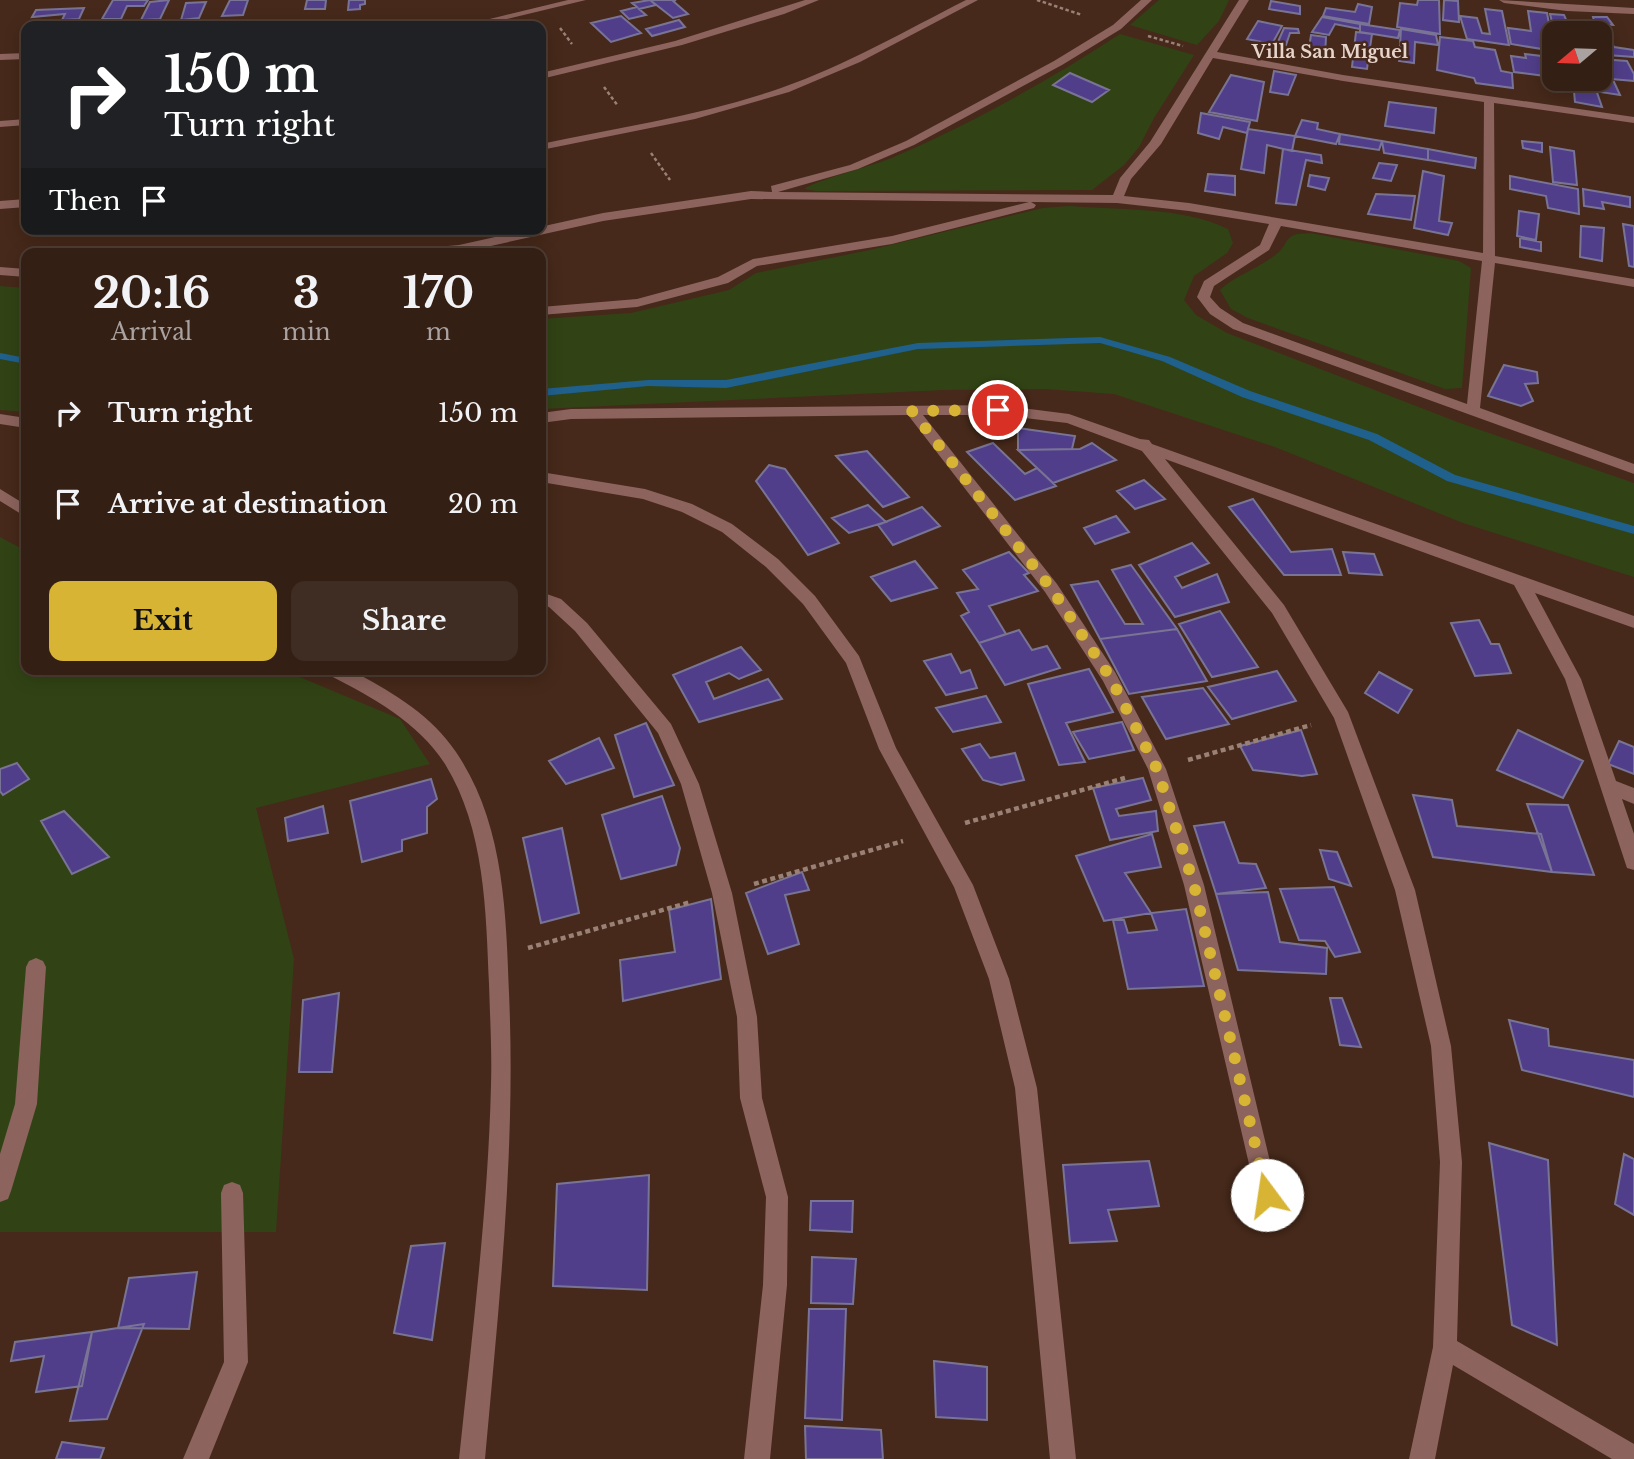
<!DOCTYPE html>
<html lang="en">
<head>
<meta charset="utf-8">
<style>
	body { margin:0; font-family:"Libre Baskerville",serif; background:#3f2c22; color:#f1f3f6; height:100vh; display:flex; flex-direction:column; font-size:26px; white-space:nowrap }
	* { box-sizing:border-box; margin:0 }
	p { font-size:23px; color:#a9a2a0 }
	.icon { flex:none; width:38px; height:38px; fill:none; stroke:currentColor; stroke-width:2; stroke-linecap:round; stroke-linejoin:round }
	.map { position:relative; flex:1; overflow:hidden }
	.panel { position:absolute; left:21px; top:248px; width:525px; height:427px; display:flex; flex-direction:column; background:#341f14; border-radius:14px; box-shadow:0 4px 18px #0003,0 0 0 2px #4e3d34 }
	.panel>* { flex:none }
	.top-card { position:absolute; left:21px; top:21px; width:525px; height:214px; border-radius:14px; box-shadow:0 4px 18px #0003,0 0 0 2px #4e3d34; background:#202124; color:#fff; overflow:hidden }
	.needle { width:46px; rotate:251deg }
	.buttons { position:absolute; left:1542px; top:21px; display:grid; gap:14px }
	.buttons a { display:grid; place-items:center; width:70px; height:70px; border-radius:14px; background:#341f14; box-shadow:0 4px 18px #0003,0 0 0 2px #4e3d34; font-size:35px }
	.pin { position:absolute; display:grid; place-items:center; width:60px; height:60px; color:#fff; margin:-30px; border:4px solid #fff; border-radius:50%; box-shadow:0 2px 7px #0007 }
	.me { position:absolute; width:77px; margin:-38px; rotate:346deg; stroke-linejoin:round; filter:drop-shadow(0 0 5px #0008) }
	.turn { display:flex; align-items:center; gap:24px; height:147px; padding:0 28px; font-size:32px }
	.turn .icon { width:91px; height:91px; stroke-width:2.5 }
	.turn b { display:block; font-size:49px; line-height:60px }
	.then { display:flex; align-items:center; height:66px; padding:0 28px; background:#0003; gap:14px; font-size:26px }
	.eta { display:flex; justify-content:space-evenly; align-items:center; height:119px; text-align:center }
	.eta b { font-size:42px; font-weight:700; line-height:49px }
	.primary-button { display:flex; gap:14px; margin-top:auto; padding:14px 28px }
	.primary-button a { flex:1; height:80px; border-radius:14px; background:#d7b434; color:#111; font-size:28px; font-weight:700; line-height:80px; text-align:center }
	.primary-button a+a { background:#3f2c22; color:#f1f3f6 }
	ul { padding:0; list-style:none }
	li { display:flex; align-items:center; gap:21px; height:91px; padding:0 28px }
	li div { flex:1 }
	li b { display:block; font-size:26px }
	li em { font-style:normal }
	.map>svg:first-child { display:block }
	.green { fill:#314315 }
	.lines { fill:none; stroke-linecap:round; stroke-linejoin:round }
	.stream { fill:#20608d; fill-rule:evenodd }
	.building { fill:#513e8a; stroke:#797495; stroke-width:2 }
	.path-far1 { stroke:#998175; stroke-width:2.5; stroke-dasharray:3.5 2.5; stroke-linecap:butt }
	.path { stroke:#998175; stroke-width:4.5; stroke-dasharray:5 3.5; stroke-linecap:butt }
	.minor { fill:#8c635d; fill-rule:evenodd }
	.route { stroke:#d7b434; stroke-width:12; stroke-dasharray:0 21.6 }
	.labels { text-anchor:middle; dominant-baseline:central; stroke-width:5; stroke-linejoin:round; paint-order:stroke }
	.far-neighbourhood-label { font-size:18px; font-weight:bold; fill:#e7d4cb; stroke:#46291a }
</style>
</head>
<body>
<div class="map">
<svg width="1634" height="1459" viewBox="0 0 1634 1459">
	<rect width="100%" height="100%" fill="#46291a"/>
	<!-- green -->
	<path class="green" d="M1159,0H1229L1219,21L1197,45L1130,25Z
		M1120,34L1194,55L1154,118L1139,147L1124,165L1092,190L816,191L805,189C810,182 879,164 894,157C973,123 1048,81 1120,34Z
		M1070,206C1119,210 1184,207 1228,229L1233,243L1227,253L1194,276L1184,300L1196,315L1227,333L1460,423L1634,483V577L1463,523L1275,447L1114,394L1045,389L944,390L541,409V319L631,313L729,290L756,273L870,250L1043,208Z
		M1310,233L1459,261L1471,268L1462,388L1445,389L1248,318L1231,309L1220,290C1237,274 1262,268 1280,251C1285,246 1286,238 1294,235C1298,233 1305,234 1310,233Z
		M0,286L26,288V412L0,410Z
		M0,537L26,551V670H283L400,719L430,764L256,808L294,959L276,1232H0Z"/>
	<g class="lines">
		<!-- stream -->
		<path class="stream" d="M1100,337L1170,357L1250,391L1377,434L1455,475L1634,526V534L1447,481L1369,440L1242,397L1162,361L1100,343L918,349L726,388L648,386L541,396V389L648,380H726L918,343Z
			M0,353L26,358V364L0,359Z"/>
	</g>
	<!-- building -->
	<path class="building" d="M113,0H148L144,6H127L121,19H102Z
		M169,0L160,19L141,20L150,2Z
		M230,0H248L243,15L222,16Z
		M307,0H326L325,9H305Z
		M349,0H365V4L360,5V9L348,10Z
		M650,0H676L673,1L688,14L673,18Z
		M650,0L656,5L639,9L646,15L629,19L621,11L637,7L632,3Z
		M1418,0H1439L1440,34L1397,27L1400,3L1417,5Z
		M1444,0L1458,1L1459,22L1443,20Z
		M1271,1L1300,6V14L1269,9Z
		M206,2L199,18L181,20L186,3Z
		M1358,4L1372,7L1369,24L1323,16L1326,8L1355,12Z
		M84,8L79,19L62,20L65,14L32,17L36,10Z
		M1485,9L1502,11L1509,45L1467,39L1460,16L1477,18L1482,33L1490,34Z
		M1528,11L1547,13L1554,51L1511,44L1508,28L1531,31Z
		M1550,14L1564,15L1572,33H1555Z
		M621,16L641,33L611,42L591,23Z
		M1322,17L1360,24V29L1335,24L1329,35L1312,32Z
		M1593,17H1607L1613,25L1595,24Z
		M679,20L685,27L652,36L646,29Z
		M1258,21L1282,26L1272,44L1247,39Z
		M1360,24L1400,30L1398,38L1360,32Z
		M1284,28L1298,29L1299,33H1290L1286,45L1277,44Z
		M1401,29L1436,35L1438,45L1415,42L1414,63L1399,61Z
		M1356,32L1372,34L1367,69L1352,67Z
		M1311,35L1326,37L1325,56L1308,54Z
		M1440,37L1473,41L1475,47L1495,50L1501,71L1512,73L1513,88L1476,83L1474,78L1437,70Z
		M1601,40L1611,41L1614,47L1634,50V57L1607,55Z
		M1525,54L1550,57L1553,77L1514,72L1511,56L1526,58Z
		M1600,59L1627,61L1634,74V81L1600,78Z
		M1274,71L1296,75L1288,95L1270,92Z
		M1070,73L1109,90L1092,102L1053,85Z
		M1231,75L1264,82L1257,121L1209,112Z
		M1599,79L1614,82L1620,95L1600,92Z
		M1573,81L1594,84L1602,107L1575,102Z
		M1389,102L1436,108L1434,133L1385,126Z
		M1201,113L1250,122L1247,133L1223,127L1219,139L1198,133Z
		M1302,120L1318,123L1317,129L1340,134L1336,144L1295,136Z
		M1248,129L1295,136L1292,151L1267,145L1264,173L1241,169Z
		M1340,134L1382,141L1379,150L1339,144Z
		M1382,141L1428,149V160L1384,153Z
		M1522,141L1542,143V152L1523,148Z
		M1550,147L1574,151L1577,185L1553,182Z
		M1283,149L1321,155L1322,163L1306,160L1296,205L1276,203Z
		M1428,149L1476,158L1475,168L1428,160Z
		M1379,163L1397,165L1391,181L1373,178Z
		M1423,171L1444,176L1439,221L1452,223L1448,235L1414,228Z
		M1208,174L1235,176V195L1205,191Z
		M1310,175L1329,178L1325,190L1308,186Z
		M1510,176L1578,189L1579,214L1548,208L1546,196L1510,189Z
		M1583,189L1630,197V207L1602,202L1604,209L1584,206Z
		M1376,194L1415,196L1411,220L1368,214Z
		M1519,211L1539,214L1536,240L1517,236Z
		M1623,224L1634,226V267L1629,266Z
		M1581,226L1604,228L1602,261L1580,257Z
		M1520,238L1541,242V251L1520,247Z
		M1504,365L1537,372L1538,383L1525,384L1533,401L1521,406L1488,396Z
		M1018,428L1075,436L1072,449L1018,450Z
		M993,443L1025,474L1037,468L1056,486L1015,500L967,452Z
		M1092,443L1116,460L1053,483L1018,450L1080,449Z
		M867,451L909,497L883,507L836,456Z
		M769,465L785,469L839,543L808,555L756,481Z
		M1144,480L1165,499L1135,509L1117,491Z
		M1253,499L1291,552L1332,549L1341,575H1284L1229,507Z
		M868,505L886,522L849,533L832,518Z
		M922,507L940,526L893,545L878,525Z
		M1116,516L1129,532L1095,544L1084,528Z
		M1192,543L1209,563L1175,577L1182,588L1217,574L1229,602L1175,617L1139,565Z
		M1009,552L1029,573L1024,575L1038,591L989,606L1006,634L979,643L961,616L969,612L957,593L978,589L963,570Z
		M1343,552L1374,554L1382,575L1349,573Z
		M915,561L937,588L891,601L871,577Z
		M1131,565L1177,629L1100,639L1071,585L1098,581L1125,624H1143L1112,570Z
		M1220,611L1258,667L1212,677L1179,624Z
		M1479,620L1491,644H1499L1511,673L1475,676L1451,623Z
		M1177,629L1207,681L1129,694L1100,639Z
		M1019,630L1032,650L1047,646L1060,668L1005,685L979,643Z
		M741,647L761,670L739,679L729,673L706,682L714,699L768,679L782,699L699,722L673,675Z
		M951,654L961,673L970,670L977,688L946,695L924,661Z
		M1089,669L1113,712L1066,723L1085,762L1059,765L1028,684Z
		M1277,671L1296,701L1232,719L1208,687Z
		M1379,672L1412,690L1398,713L1365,693Z
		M1203,688L1229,724L1166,739L1142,697Z
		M986,696L1001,722L953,732L936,708Z
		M1122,722L1134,750L1089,759L1073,732Z
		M646,723L674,785L634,797L615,735Z
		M1301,730L1317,774L1302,776L1253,770L1240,746Z
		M1518,730L1583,761L1563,798L1497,770Z
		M599,738L614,768L566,784L549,761Z
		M1619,741L1634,747V774L1608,764Z
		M980,744L990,758L1015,753L1024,780L1001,785L983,780L962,749Z
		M17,763L29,779L3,795L0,791V769Z
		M1143,778L1151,800L1116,809L1119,816L1156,811L1158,831L1110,840L1093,788Z
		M431,779L437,799L427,807V833L402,840V851L362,862L350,801Z
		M1413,795L1452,800L1457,826L1541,834L1552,872L1433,857Z
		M662,796L680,848L676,865L621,879L602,815Z
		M1527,804L1568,805L1594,875L1552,872Z
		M323,806L328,833L288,841L285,818Z
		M64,811L109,857L72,874L41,821Z
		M1224,822L1239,863L1256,864L1266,888L1216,894L1194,826Z
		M562,828L579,913L541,923L523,838Z
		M1152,834L1161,867L1125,873L1151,913L1104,921L1076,856Z
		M1320,850L1337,852L1351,886L1329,879Z
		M802,872L809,890L785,895L799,944L768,954L746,893Z
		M1334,887L1360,952L1335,957L1325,941L1299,940L1280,889Z
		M1268,892L1280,942L1327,948L1326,974L1238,970L1216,894Z
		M711,899L721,979L623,1001L620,960L675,952L669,910Z
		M1186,909L1204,986L1128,989L1113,920H1124L1128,933L1157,930L1151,913Z
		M339,993L332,1072H299L303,1000Z
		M1330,998H1342L1361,1047L1340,1045Z
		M1509,1020L1548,1029L1549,1046L1634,1060V1097L1522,1070Z
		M1489,1143L1548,1160L1557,1345L1512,1325Z
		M1624,1154L1634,1159V1215L1615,1204Z
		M1149,1161L1159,1206L1108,1210L1117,1241L1070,1243L1063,1165Z
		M649,1175L647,1290L553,1286L557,1184Z
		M811,1201H853L852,1232L810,1230Z
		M445,1243L432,1340L394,1333L411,1246Z
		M812,1257L856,1259L853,1304L811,1303Z
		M197,1272L189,1329L118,1328L129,1278Z
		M809,1309H846L842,1420L805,1418Z
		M144,1324L107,1419L70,1421L92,1332Z
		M92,1332L82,1386L36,1392L44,1356L11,1361L15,1342Z
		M934,1361L987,1367V1420L936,1417Z
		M805,1426L881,1430L883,1459H806Z
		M62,1442L104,1448L100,1459H56Z"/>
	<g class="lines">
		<!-- path-far1 -->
		<path class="path-far1" d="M1037,0L1082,15
			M560,28L572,44
			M1148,36L1183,46
			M604,87L618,106
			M651,153L670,180"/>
		<!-- path -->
		<path class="path" d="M1188,760L1311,725
			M965,823L1125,778
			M754,884L903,841
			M528,948L691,902"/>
		<!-- minor -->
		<path class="minor" d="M568,0H586L478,26H461Z
			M805,0H819L784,14L682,45L541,79V73L675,41Z
			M966,0H978L860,62L789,92L695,119L541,150V144C621,127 703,115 781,88C846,65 905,31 966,0Z
			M1141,0H1152L1121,29L1062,65L914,145L858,169L778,192L1113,195L1120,178L1150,142L1239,0H1249L1217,52L1343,75L1634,117V123L1494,103L1495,256L1634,279V287L1495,263L1480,408L1634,464V474L1233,329L1210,314L1197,297L1204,281L1260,245L1269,224L1189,211L1117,203L1031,202L1036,205L1034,208L892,244L757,266L728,283L637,307L541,315V307L637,299L718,277L753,259L892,236L1029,202L751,199L603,221L459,253L397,254L403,250L459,245L603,213L751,191L772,192L771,186L850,165L906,141L1054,61L1113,25ZM1213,58L1343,81L1484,102L1483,253L1189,203L1124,196L1131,179L1161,144ZM1281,226L1482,261L1467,404L1243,323L1220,308L1210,297L1214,286L1269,250Z
			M1499,0L1634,8V14L1567,11L1504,3Z
			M26,53V59L0,60V54Z
			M26,119V125L0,127V121Z
			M26,199V207L0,209V201Z
			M0,267L26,269V277L0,275Z
			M998,405L1069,414L1140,439L1149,440L1152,444L1634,616V628L1535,593L1581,679L1616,781L1634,788V804L1622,799L1634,834V870L1627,868L1625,862L1565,679L1514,585L1165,459L1284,605L1348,712L1415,890L1451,1046L1462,1162L1457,1341L1634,1444V1459H1612L1453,1365L1435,1459H1409L1433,1347L1440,1162L1431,1046L1395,890L1334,718L1272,613L1142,451L1067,423L998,415H923L1057,584L1115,672L1166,769L1204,885L1284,1220L1281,1228L1273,1231L1265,1228L1262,1220L1184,885L1148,769L1103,681L1045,592L908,415L571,419L541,423V413L571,409Z
			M0,414L26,418V428L0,424Z
			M541,472L645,489L692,504L732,524L778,559L815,596L859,656L896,748L973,885L1009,979L1037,1088L1076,1459H1050L1015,1088L989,979L954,887L879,749L846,663L803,604L766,567L722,532L682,512L643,499L541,482Z
			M0,489L26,505V517L0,501Z
			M541,592L561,599L587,623L671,724L699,784L732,893L757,1017L762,1098L788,1197L787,1285L770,1459H744L763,1285L766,1197L740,1098L737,1017L712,893L681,784L658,733L575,631L549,607L541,604Z
			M327,670H351L358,674C395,694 432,716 456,752C504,823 506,911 509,993C516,1149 499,1303 485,1459H459C472,1335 488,1210 491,1085C492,1052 490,1018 489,984C486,911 485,829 445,764C418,722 372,697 329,675Z
			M36,958L43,961L46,967L37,1104L11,1191L8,1199L0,1202V1154L15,1104L26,967L29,961Z
			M232,1182L240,1185L243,1193L248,1362L209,1459H183L224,1362L221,1193L224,1185Z"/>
	</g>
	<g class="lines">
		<!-- route -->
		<path class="route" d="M998,410L912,411L1051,588L1110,677L1157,769L1194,885L1267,1195"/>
	</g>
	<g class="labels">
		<!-- far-neighbourhood labels -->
		<g class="far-neighbourhood-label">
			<text x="1330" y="52">Villa San Miguel</text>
		</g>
	</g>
</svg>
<div class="buttons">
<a><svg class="needle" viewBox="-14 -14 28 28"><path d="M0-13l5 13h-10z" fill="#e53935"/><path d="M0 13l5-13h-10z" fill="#a9a2a0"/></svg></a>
</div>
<div class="pin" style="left:998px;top:410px;background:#d93025"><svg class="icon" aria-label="arrive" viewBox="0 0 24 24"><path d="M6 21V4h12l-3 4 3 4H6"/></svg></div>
<svg class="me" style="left:1267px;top:1195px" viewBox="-20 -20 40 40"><circle r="19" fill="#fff"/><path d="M0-13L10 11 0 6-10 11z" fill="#d7b434"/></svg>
<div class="top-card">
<div class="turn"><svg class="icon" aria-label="right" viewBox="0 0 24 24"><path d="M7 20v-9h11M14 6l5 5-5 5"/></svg><div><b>150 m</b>Turn right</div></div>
<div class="then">Then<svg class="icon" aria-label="arrive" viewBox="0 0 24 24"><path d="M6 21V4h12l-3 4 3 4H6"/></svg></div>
</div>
<section class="panel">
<div class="eta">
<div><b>20:16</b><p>Arrival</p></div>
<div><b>3</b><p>min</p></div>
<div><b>170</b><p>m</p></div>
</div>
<ul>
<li><svg class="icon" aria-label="right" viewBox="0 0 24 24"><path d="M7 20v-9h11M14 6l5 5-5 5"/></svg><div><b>Turn right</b></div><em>150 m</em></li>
<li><svg class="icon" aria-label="arrive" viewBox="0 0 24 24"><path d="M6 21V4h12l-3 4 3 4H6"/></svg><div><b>Arrive at destination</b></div><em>20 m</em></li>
</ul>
<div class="primary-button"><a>Exit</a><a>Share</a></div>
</section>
</div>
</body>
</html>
